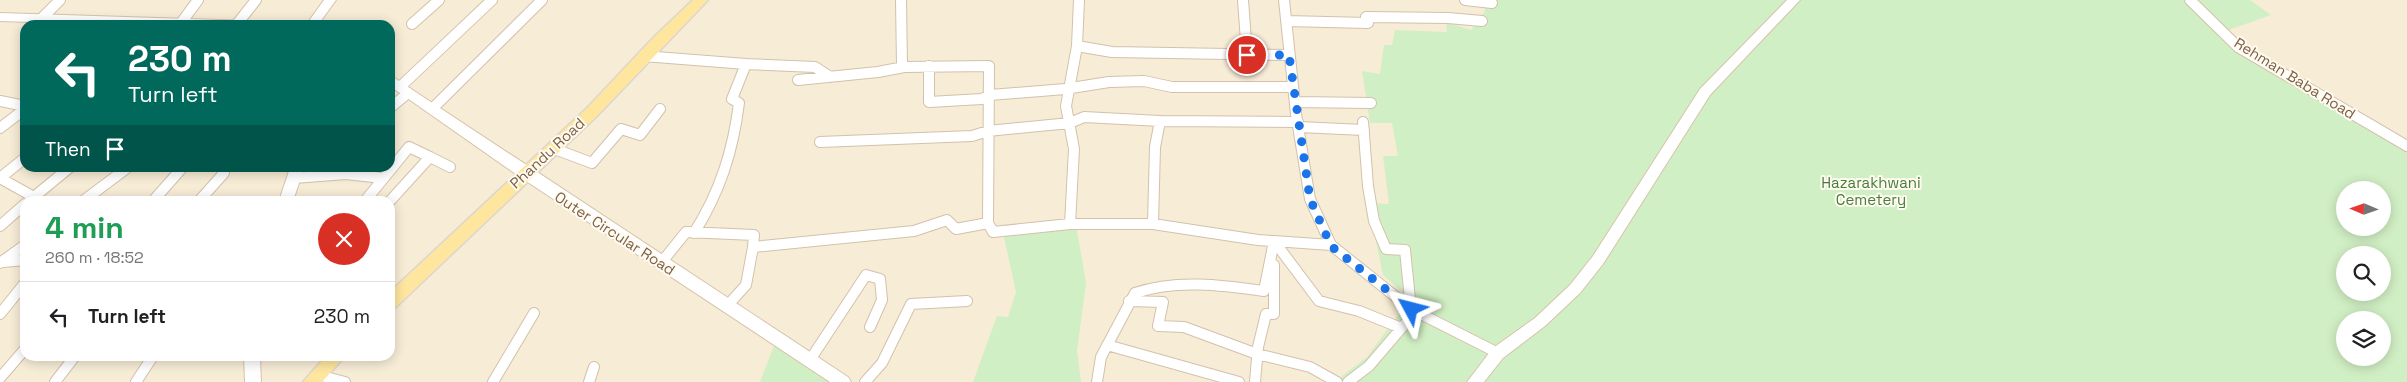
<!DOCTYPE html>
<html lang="en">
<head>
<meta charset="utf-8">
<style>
	body { margin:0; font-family:"Space Grotesk",sans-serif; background:#f6f6f6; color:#202124; height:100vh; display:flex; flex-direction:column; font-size:19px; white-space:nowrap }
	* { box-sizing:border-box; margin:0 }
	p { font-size:16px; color:#757577 }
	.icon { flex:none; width:28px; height:28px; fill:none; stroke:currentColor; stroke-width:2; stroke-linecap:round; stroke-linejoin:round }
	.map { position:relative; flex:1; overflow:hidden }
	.details { position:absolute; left:20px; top:196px; width:375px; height:165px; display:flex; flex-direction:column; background:#fff; border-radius:15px; box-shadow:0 2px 12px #0003 }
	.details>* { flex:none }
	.top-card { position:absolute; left:20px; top:20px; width:375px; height:152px; border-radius:15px; box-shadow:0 2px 12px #0003; background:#00695c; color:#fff; overflow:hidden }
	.needle { width:32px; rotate:272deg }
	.controls { position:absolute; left:2336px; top:181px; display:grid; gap:10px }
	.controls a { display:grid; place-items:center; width:55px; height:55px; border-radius:50%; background:#fff; box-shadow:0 2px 12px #0003; font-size:25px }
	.pin { position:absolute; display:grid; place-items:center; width:42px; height:42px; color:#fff; margin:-21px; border:2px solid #fff; border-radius:50%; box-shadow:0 1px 5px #0007 }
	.me { position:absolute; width:55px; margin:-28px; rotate:308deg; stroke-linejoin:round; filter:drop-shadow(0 0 4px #0008) }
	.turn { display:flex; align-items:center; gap:18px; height:105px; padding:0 25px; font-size:22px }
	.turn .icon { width:65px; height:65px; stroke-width:2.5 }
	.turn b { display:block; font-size:35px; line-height:42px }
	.then { display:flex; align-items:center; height:48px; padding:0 25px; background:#0003; gap:10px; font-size:19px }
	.round { display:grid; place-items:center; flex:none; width:52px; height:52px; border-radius:26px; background:#f6f6f6 }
	.head { display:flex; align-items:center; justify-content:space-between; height:85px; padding:0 25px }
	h1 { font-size:30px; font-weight:700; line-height:38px; color:#1e9e55 }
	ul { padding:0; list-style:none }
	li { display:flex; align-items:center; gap:15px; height:70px; padding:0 25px; border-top:1px solid #e0e0e0 }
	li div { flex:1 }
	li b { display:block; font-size:19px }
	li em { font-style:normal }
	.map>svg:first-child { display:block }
	.residential { fill:#f7ecd6; fill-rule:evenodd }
	.green { fill:#d1efc4; fill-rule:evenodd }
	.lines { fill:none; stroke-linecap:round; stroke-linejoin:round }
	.street-casing { stroke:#d3c1ac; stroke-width:12 }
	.secondary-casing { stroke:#d7c3a9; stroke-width:2 }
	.primary-casing { stroke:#ddd6cf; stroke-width:3 }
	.street { stroke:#fff; stroke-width:10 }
	.secondary { fill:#fff; fill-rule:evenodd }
	.primary { fill:#ffe69f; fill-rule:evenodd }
	.route { stroke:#1a73e8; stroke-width:9; stroke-dasharray:0 16.2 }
	.labels { text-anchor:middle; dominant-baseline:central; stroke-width:4; stroke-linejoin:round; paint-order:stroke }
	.street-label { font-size:15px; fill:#7d6148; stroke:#fffbf1 }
	.park-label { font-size:15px; fill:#477d3c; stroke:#fffbf1 }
</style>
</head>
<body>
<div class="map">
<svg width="2407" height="382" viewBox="0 0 2407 382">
	<rect width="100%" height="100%" fill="#fef8e9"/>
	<!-- residential -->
	<path class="residential" d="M0,0H2407V382H0ZM25,25H390V168H25ZM2345,190H2382V228H2345ZM25,201H390V356H25ZM2345,255H2382V292H2345ZM2345,320H2382V358H2345Z"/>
	<!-- green -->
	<path class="green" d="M1485,0H2250L2271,15L2223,32L2407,146V382H1334L1367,357L1410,299L1383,275L1368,203L1389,204L1383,156H1398L1392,123H1370L1362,71L1380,74L1384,45H1392L1395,30L1447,32L1446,22L1471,30L1485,11ZM2345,190H2382V228H2345ZM2345,255H2382V292H2345ZM2345,320H2382V358H2345Z
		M1075,219L1086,283L1077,351L1081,382H973L997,316L1008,317L1016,292L1002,228Z
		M777,338L843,382H760Z"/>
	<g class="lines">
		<!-- street casing -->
		<g class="street-casing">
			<path id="street" d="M901,0L902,65L904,67
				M1243,0L1247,55
				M1284,0L1296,114L1310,199L1331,245L1411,309L1498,353
				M1465,0L1492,3
				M2190,0L2238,47L2407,146
				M41,19L60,0
				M1286,21L1368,23L1366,17L1448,18L1482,21
				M181,23L198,0
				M237,24L256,0
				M412,24L439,0
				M1077,46L1112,52L1289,55
				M643,56L746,64L732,99L739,103C733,151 720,192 694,233
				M746,64L815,67L830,77
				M929,66V102L982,99L990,95L1065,89L1109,82L1144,81L1172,87H1293
				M400,87L492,0
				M0,101L25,106
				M1295,102L1371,103
				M390,108L408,93
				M432,109L542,0
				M1363,122L1368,186L1374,221L1386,249L1405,250L1411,309
				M1299,127L1364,130
				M0,128L25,109
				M820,142L972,136L988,131L1070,123L1084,117L1160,121L1298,122
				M552,148L592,163L621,129L640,135L660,109
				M430,157L450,167
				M346,174L383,178
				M0,178L41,201
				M0,178L25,158
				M294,178L346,174L349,168
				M29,201L69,168
				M83,201L127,168
				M153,201L182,168
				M199,201L224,173
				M365,201L409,147L430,157L390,201
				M988,223L993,232L1070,224H1153L1258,240L1331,245
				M1070,224L1074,149L1066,106L1077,46L1079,0
				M1153,224L1155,147L1160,121
				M0,226L25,204
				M3,262L25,260
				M0,263L25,245
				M661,263L686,232L754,235L753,247
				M1129,301L1163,302L1158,326L1184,327L1257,354L1310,367L1337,382
				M727,306L746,285L753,247L914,231L947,220L956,229L988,223L989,66L904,67L878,72L798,80
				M0,314L25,283
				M1107,345L1239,382
				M810,360L866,275L880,279L882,300L870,327
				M318,375L345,382
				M0,378L25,349
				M55,382L75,356
				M136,382L153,356
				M493,382L534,313
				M589,382L594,367
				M865,382L882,363L911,304L967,301
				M1097,382L1101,357L1135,293C1176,279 1222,285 1264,291L1274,241L1319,301L1359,311L1401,328
				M1255,382L1258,347L1266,314H1274V265
				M1348,382L1369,366L1416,311"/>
		</g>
		<!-- secondary casing -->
		<g class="secondary-casing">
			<path id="secondary" d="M324,0H336L318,25H306Z
				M1787,0H1800L1710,95L1603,264L1580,293L1545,326L1503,358L1484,382H1467L1493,348L1535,318L1570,285L1593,256L1700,89Z
				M0,13L251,21L257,25H119L0,21Z
				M390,75L848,377L851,382H830L520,177L390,86Z
				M290,168H304L293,201H279Z
				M244,356H260L261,382H245Z"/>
		</g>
		<!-- primary casing -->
		<g class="primary-casing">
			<path id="primary" d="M693,0H708L597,116L396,307L390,309V292L587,108L654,37Z
				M326,356H345L322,382H303Z"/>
		</g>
		<!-- street -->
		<use href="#street" class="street"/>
		<!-- secondary -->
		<use href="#secondary" class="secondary"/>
		<!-- primary -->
		<use href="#primary" class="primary"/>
	</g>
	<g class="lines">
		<!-- route -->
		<path class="route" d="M1247,55H1289L1310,199L1331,246L1411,309"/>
	</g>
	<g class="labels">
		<!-- street labels -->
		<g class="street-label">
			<text transform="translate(2295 78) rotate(32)">Rehman Baba Road</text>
			<text transform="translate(547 153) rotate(-43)">Phandu Road</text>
			<text transform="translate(615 233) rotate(33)">Outer Circular Road</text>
		</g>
		<!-- park labels -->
		<g class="park-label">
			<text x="1871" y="182">Hazarakhwani<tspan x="1871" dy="17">Cemetery</tspan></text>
		</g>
	</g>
</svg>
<div class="controls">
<a><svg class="needle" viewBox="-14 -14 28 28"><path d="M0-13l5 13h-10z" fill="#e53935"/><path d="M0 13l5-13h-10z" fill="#757577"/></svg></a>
<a><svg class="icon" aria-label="search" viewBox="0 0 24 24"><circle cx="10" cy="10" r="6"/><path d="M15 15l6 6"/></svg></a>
<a><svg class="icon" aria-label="layers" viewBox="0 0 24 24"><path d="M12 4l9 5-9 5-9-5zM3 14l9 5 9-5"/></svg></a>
</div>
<div class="pin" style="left:1247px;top:55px;background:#d93025"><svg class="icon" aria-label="arrive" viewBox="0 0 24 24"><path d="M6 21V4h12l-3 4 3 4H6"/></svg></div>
<svg class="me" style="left:1411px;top:309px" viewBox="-20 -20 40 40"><path d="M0-17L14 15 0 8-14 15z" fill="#1a73e8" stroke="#fff" stroke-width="4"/></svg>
<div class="top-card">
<div class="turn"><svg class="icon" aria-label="left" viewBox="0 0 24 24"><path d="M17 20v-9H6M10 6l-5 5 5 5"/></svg><div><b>230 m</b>Turn left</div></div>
<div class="then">Then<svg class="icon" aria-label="arrive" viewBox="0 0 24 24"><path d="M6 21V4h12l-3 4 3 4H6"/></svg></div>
</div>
<section class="details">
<div class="head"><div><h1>4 min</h1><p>260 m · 18:52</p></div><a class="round" style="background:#d93025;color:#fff"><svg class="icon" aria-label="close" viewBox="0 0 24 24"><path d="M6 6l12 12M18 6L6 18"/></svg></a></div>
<ul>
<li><svg class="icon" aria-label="left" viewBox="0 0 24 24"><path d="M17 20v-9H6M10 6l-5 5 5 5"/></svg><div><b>Turn left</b></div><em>230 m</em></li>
</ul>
</section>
</div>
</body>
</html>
